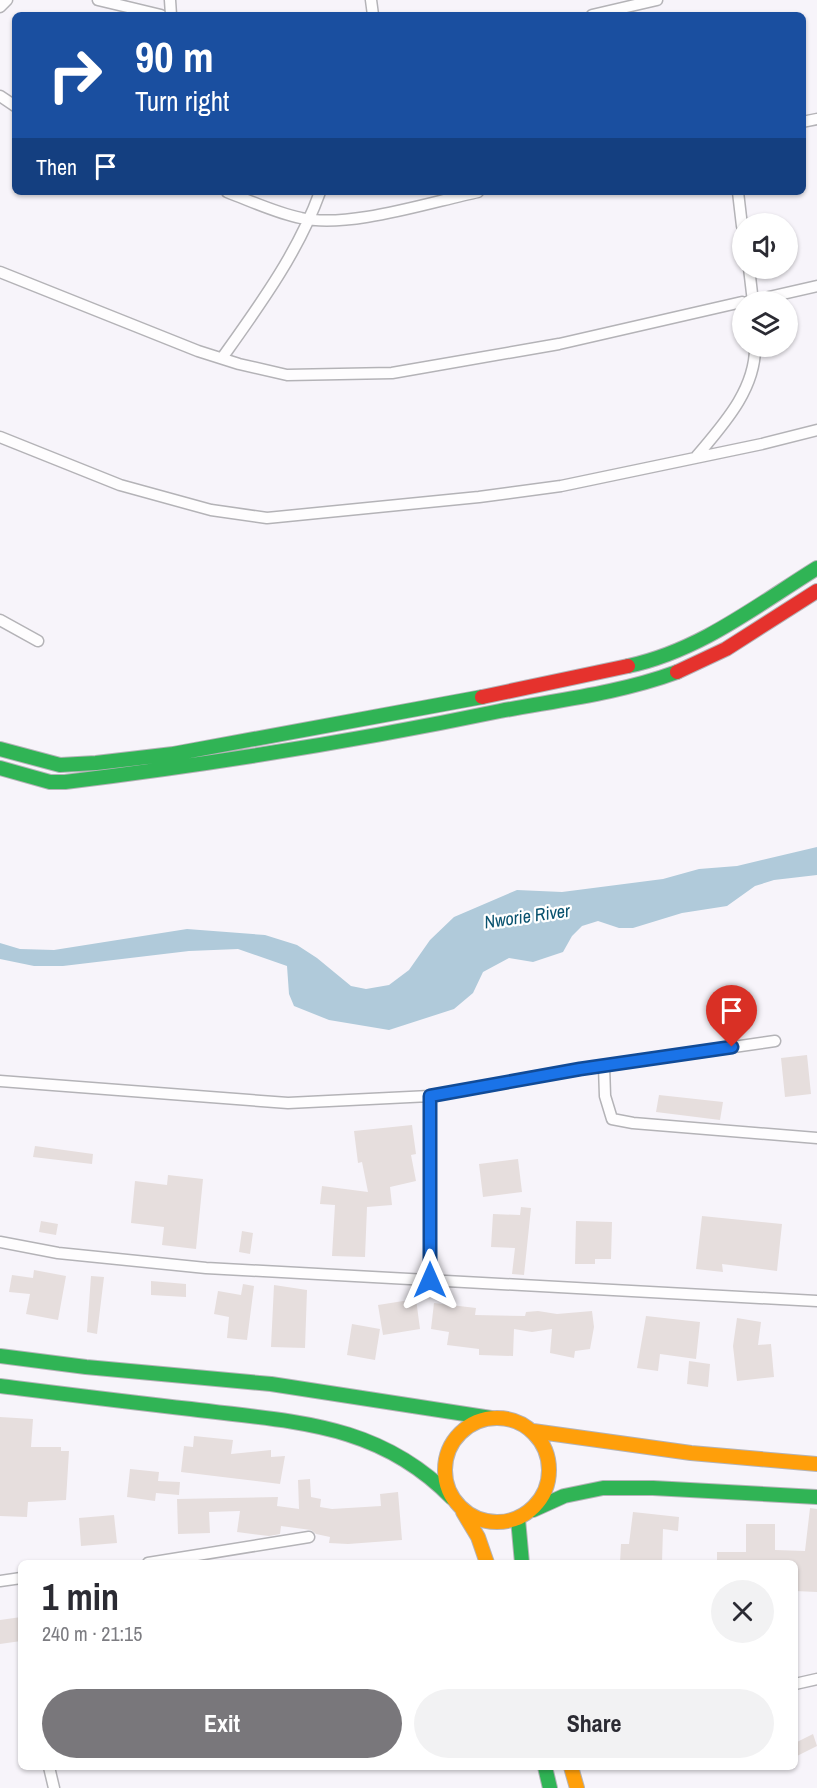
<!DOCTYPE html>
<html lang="en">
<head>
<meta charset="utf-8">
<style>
	body { margin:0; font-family:"Archivo Narrow",sans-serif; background:#f2f2f3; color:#2b2b33; height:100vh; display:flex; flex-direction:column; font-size:22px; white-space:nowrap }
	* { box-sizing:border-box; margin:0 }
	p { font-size:20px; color:#7c7c81 }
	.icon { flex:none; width:33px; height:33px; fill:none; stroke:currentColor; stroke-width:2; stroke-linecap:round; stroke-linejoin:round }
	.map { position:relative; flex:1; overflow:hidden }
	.sheet { position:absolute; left:18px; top:1560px; width:780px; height:210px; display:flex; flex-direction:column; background:#fff; border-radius:9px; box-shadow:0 2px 4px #0004 }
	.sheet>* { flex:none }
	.guide { position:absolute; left:12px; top:12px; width:794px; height:183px; border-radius:9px; box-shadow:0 2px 4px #0004; background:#1a4fa0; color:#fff; overflow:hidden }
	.fabs { position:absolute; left:732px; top:213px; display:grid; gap:12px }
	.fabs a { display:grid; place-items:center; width:66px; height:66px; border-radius:50%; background:#fff; box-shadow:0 2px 4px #0004; font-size:30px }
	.pin { position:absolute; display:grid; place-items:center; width:51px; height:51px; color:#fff; margin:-62px -26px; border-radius:50% 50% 50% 0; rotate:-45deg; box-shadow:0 0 6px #0007 }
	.pin .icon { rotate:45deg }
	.me { position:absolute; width:66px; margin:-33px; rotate:0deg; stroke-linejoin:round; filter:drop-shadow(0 0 4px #0008) }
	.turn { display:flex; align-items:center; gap:21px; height:126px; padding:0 24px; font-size:27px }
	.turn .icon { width:78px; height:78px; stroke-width:2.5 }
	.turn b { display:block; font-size:42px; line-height:51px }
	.then { display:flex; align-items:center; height:57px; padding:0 24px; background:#0003; gap:12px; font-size:22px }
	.round { display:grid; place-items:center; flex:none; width:63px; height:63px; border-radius:32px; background:#f2f2f3 }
	.head { display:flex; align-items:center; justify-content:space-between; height:102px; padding:0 24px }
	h1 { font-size:36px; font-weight:700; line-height:45px }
	.cta { display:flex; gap:12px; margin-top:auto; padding:12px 24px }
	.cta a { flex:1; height:69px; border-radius:36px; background:#79777b; color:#fff; font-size:24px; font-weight:700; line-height:69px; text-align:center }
	.cta a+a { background:#f2f2f3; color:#2b2b33 }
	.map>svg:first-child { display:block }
	.water { fill:#b0cada }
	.building { fill:#e6dedd }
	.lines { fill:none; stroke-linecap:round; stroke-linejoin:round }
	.street-casing { stroke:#b4b3b7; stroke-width:13 }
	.fast-casing { stroke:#b4b3b7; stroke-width:16 }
	.slow-casing { stroke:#b4b3b7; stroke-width:16 }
	.jam-casing { stroke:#b4b3b7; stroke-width:16 }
	.street { stroke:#fefdfe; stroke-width:10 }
	.fast { stroke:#30b455; stroke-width:14 }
	.slow { stroke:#ff9f0a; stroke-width:14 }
	.jam { stroke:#e5322d; stroke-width:14 }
	.route-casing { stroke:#114b97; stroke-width:15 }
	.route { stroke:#1a73e8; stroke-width:10 }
	.labels { text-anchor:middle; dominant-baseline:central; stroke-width:4.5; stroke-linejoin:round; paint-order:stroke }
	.water-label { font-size:18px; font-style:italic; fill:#09526f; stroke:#fff }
</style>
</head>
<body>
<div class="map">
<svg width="817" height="1788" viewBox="0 0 817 1788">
	<rect width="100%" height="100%" fill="#f7f4fa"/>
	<!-- water -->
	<path class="water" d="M817,847V875L774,880L755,886L727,906L682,913L633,928H619L598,921L582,926L572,936L563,952L533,962L509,958L483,972L473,993L454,1009L389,1030L329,1020L294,1006L289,994L287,966L238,949L189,951L63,966H34L0,959V943L20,949L54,950L187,929L265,935L297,945L317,958L351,986L366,989L389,985L409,970L430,940L454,917L517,890L562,892L663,879L699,869L737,866Z"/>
	<!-- building -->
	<path class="building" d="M807,1055L811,1094L785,1097L781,1058Z
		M659,1095L723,1102L720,1120L656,1112Z
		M412,1125L416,1154L411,1155L416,1181L390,1187L392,1205L367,1207L365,1257L332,1256L335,1205L320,1204L322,1186L368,1192L362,1162L358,1163L354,1131Z
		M35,1146L93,1154L92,1164L33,1157Z
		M518,1159L522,1192L483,1197L479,1164Z
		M168,1175L203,1179L196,1249L162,1245L164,1227L131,1223L135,1181L167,1185Z
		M521,1207L531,1208L524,1275L512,1274L515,1248L491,1247L493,1214L520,1215Z
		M702,1216L782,1224L777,1271L722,1264L723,1272L696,1269Z
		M41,1221L58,1224L56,1235L39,1232Z
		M576,1221L612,1222L611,1259H595V1264H575Z
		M242,1231L253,1233L250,1254L239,1252Z
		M34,1270L66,1276L58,1320L26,1314L30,1294L9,1292L12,1275L33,1278Z
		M91,1276L104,1277L97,1334L87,1332Z
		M151,1281L186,1284V1297L151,1295Z
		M243,1284L254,1286L247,1340L227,1338L229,1317L214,1314L218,1291L241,1295Z
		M274,1285L307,1290L305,1348L271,1347Z
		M416,1299L420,1329L383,1335L378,1305Z
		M434,1303L476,1308L475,1315L525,1316L526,1312L538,1311L557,1314L592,1311L594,1327L590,1349L575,1351L574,1358L550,1353L552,1329L532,1332L514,1329L513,1356L479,1355V1349L447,1345L449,1332L431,1329Z
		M646,1316L700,1322L696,1359L660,1354L658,1371L637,1368Z
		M737,1318L761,1322L758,1345L771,1344L774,1377L737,1381L733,1346Z
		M352,1324L380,1329L375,1360L347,1355Z
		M689,1361L710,1364L708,1387L687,1384Z
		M0,1417L33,1419L31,1447H61V1451H69L66,1500L28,1502L27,1517L0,1516Z
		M194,1436L233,1440L231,1454L271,1450V1457L285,1456L280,1484L181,1472L184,1446L193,1447Z
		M130,1469L159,1472L158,1481L180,1482L179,1495L156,1493L155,1501L127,1497Z
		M310,1479L311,1497L321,1499L320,1507L332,1509L381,1506L380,1494L398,1492L402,1540L348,1544L329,1543L330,1537L316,1534L311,1530L281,1526L280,1534L269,1536L237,1532L240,1511L209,1512L210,1533L178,1534L177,1499L278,1497L277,1506L299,1509L298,1480Z
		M810,1508L817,1509V1592L795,1591V1563H717V1552H746V1524H775V1550L805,1551Z
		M633,1512L679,1517L678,1531L663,1529L662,1563H620L621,1544H629Z
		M114,1515L117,1543L81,1546L79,1518Z
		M21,1617V1641L0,1644V1620Z
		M813,1734L817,1746L795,1757V1743Z"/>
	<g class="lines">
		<!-- street casing -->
		<g class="street-casing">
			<path id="street" d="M98,0L161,15
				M170,0L171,15
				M371,0L373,15
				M0,7L7,0
				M592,15L657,0
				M0,96L15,106
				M802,122L817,119
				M227,192C251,201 276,213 301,218C348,229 430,202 478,192
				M738,192L742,226
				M749,268L753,302
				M0,272L198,351L239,364L287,375L392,373L559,344L742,302
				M747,302L817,286
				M222,358C259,306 298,253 320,192
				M0,437L120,485L211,510L267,518L479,497L561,486L762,444L817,430
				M696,457C722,426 756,390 755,346
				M0,620L38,641
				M604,1066L605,1096L612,1119L633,1123L817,1138
				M0,1081L288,1103L430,1096V1280
				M430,1096L580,1069L775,1041
				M0,1242L58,1253L206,1268L817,1301
				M148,1563L309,1537
				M0,1581L21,1578
				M795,1684L817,1679
				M49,1767L54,1788"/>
		</g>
		<!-- fast casing -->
		<g class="fast-casing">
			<path id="fast" d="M628,666C699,651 756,606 817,568
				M0,749L60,765L96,763L173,754L482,697
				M0,768L50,782H65C211,764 356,741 500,711C559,700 620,693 677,672
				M0,1356L86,1367L271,1384L491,1418
				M0,1386C64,1394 127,1402 191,1409C290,1422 377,1421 452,1498
				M533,1510L564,1496L603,1488H653L817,1497
				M518,1519L522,1563
				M545,1767L550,1788"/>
		</g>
		<!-- slow casing -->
		<g class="slow-casing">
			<path id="slow" d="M445 1470a52 52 0 1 1 104 0a52 52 0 1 1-104 0Z
				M533,1431L691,1453L817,1464
				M463,1512L478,1537L487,1563
				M571,1767L577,1788"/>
		</g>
		<!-- jam casing -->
		<g class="jam-casing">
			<path id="jam" d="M677,672L726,649L817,591
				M482,697L628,666"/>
		</g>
		<!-- street -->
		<use href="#street" class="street"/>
		<!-- fast -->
		<use href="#fast" class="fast"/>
		<!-- slow -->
		<use href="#slow" class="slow"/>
		<!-- jam -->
		<use href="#jam" class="jam"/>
	</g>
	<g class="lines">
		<!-- route casing -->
		<g class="route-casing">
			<path id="route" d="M430,1280V1096L580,1069L732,1047"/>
		</g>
		<!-- route -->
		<use href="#route" class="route"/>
	</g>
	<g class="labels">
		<!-- water labels -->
		<g class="water-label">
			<text transform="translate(527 916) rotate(-8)">Nworie River</text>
		</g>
	</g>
</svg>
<div class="fabs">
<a><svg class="icon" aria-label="sound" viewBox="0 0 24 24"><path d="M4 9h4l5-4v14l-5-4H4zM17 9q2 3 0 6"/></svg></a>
<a><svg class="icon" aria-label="layers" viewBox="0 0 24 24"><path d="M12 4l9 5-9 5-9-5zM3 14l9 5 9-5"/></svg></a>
</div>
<div class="pin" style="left:732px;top:1047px;background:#d93025"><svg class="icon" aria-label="arrive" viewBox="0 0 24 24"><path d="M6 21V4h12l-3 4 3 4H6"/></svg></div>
<svg class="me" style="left:430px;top:1280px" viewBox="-20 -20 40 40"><path d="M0-17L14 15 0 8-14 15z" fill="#1a73e8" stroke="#fff" stroke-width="4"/></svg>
<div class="guide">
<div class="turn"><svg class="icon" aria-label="right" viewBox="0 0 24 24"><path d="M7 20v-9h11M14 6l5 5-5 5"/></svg><div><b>90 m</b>Turn right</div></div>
<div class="then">Then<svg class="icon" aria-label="arrive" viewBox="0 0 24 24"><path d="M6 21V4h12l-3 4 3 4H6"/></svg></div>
</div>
<section class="sheet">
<div class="head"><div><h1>1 min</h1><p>240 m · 21:15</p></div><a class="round"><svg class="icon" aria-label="close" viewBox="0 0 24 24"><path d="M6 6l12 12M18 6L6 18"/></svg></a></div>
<div class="cta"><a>Exit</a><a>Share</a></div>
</section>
</div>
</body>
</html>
